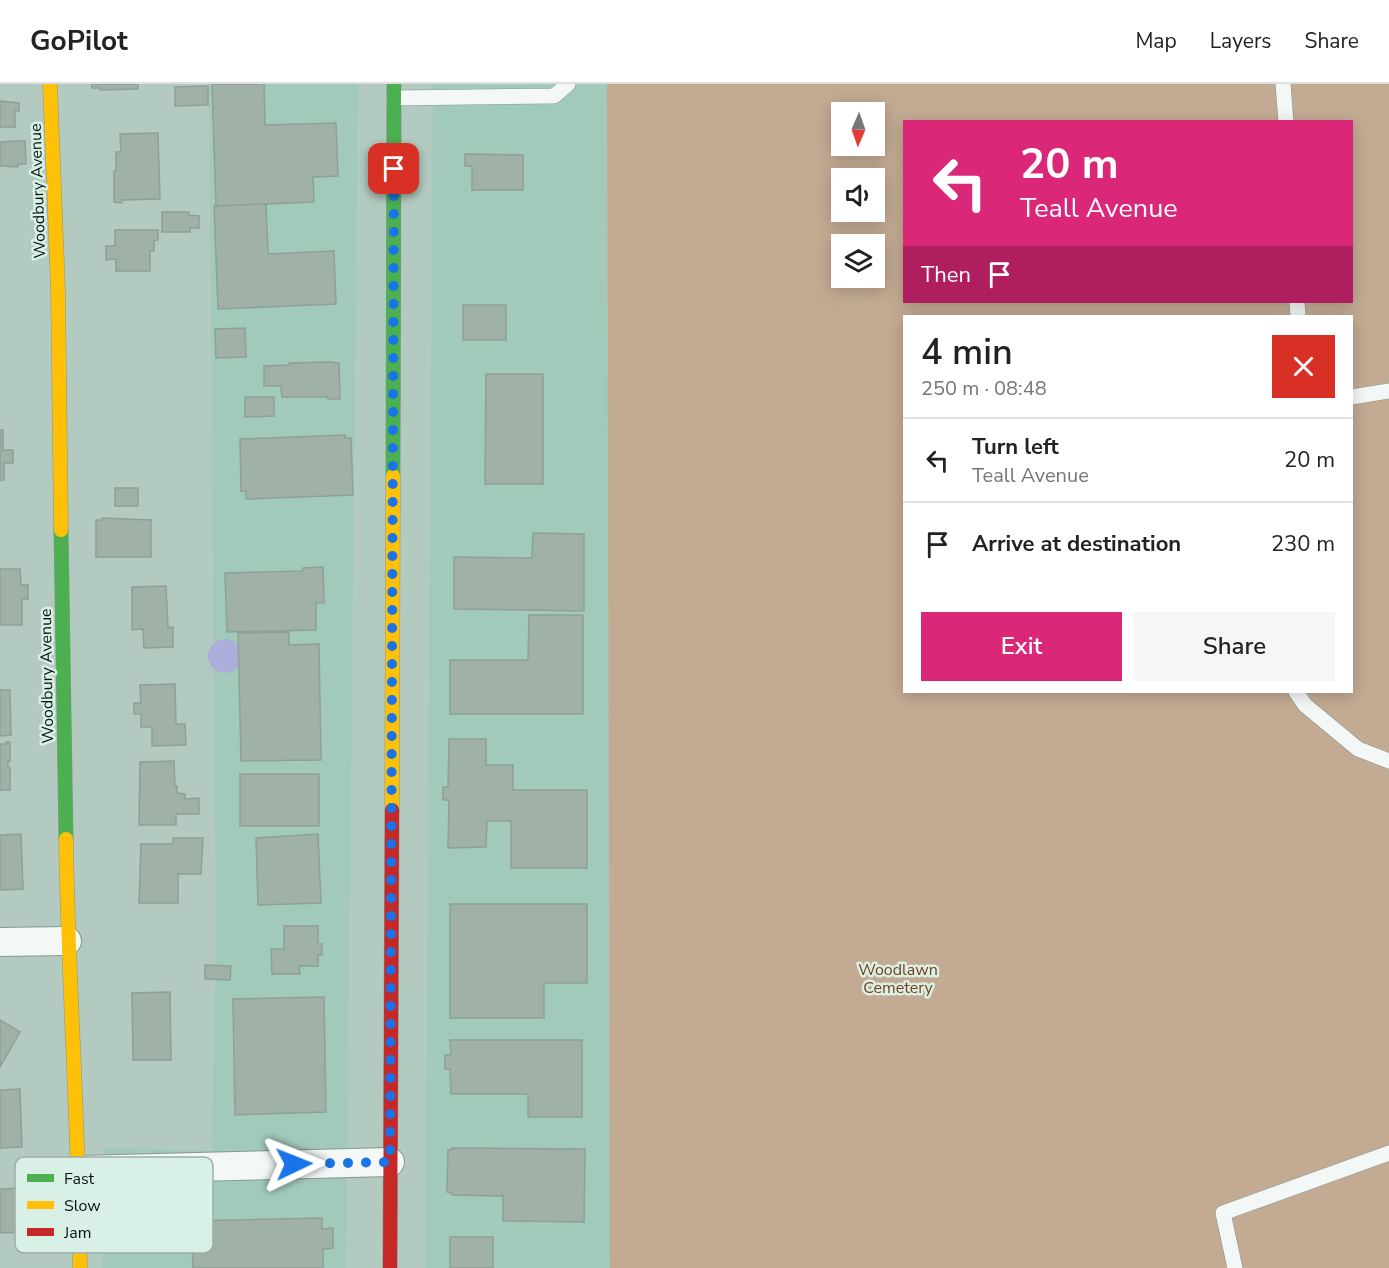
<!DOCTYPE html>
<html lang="en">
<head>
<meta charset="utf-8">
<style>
	body { margin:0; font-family:"Nunito Sans",sans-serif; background:#f6f6f6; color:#222; height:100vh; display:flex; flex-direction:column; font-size:22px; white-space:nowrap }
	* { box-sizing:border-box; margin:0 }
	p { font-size:20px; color:#767676 }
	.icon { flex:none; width:33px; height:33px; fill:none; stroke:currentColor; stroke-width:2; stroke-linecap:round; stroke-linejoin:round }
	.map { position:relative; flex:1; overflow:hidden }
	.drawer { position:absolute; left:903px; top:231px; width:450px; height:378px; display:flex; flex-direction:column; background:#fff; border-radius:0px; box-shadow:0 3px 15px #0003 }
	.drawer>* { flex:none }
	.top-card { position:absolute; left:903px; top:36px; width:450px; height:183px; border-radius:0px; box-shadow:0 3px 15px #0003; background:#db2777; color:#fff; overflow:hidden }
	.needle { width:39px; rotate:182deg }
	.controls { position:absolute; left:831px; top:18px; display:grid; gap:12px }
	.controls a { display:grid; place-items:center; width:54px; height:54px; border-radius:0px; background:#fff; box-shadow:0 3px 15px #0003; font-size:30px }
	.pin { position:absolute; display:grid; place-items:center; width:51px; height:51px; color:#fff; margin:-26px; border-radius:12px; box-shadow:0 3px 9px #0006 }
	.me { position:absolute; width:66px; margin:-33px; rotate:88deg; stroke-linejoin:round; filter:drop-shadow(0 0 4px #0008) }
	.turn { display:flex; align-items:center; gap:21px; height:126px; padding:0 18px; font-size:27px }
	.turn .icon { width:78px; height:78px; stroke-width:2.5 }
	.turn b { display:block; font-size:42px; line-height:51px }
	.then { display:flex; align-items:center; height:57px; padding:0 18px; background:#0003; gap:12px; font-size:22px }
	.round { display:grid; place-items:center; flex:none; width:63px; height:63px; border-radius:0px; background:#f6f6f6 }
	.headline { display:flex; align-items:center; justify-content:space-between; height:102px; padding:0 18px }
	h1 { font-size:36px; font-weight:600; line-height:45px }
	.action { display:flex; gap:12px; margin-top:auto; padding:12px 18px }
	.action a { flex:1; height:69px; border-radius:0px; background:#db2777; color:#fff; font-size:24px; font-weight:600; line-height:69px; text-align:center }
	.action a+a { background:#f6f6f6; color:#222 }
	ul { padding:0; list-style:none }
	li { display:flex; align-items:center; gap:18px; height:84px; padding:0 18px; border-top:2px solid #e0e0e0 }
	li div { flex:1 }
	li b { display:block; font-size:22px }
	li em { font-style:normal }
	header { display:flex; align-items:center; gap:36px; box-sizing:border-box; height:84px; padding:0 30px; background:#fff; border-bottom:2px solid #e0e0e0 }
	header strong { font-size:28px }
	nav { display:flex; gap:33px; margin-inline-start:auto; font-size:21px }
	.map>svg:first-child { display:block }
	.built { fill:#a2caba }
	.green { fill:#c3aa93; fill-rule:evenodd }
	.water { fill:#abaedb }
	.building { fill:#a0b2a7; stroke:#8fa096; stroke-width:1.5 }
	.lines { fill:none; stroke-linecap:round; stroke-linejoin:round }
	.lane-casing { stroke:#859890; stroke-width:16 }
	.street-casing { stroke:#859890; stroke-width:30 }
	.fast-casing { stroke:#859890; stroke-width:15 }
	.slow-casing { stroke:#859890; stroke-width:15 }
	.jam-casing { stroke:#859890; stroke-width:15 }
	.lane { stroke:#f3f7f6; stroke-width:15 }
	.street { stroke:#f3f7f6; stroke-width:28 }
	.fast { stroke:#4caf50; stroke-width:14 }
	.slow { stroke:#ffc107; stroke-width:14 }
	.jam { stroke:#c62828; stroke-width:14 }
	.route { stroke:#1a73e8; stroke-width:10; stroke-dasharray:0 18 }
	.labels { text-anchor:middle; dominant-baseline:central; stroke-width:5; stroke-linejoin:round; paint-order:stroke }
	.street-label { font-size:16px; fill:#061711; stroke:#d9f0e6 }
	.park-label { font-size:16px; fill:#7d3c15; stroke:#d9f0e6 }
	.key { fill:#d9f0e6; stroke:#9aafa6; stroke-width:1.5 }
	.key-label { font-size:16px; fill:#061711 }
</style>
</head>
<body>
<header>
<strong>GoPilot</strong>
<nav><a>Map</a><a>Layers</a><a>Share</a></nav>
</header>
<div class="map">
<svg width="1389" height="1184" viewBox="0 0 1389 1184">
	<rect width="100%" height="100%" fill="#b2cac0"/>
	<!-- built -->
	<path class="built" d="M209,0H358L346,1184H102L104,1064L212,1067L216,859Z
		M433,0H607L610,1184H425Z"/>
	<!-- green -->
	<path class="green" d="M607,0H1389V1184H610ZM842,28H874V62H842ZM904,38H1352V218H904ZM842,94H874V128H842ZM842,160H874V194H842ZM904,232H1352V608H904Z"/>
	<!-- water -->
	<path class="water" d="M208 572a17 17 0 1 1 34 0a17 17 0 1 1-34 0Z"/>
	<!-- building -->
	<path class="building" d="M92,0H138V5L100,6V4H92Z
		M212,0H264L265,41L336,39L338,92L313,93L314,118L216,122Z
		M208,2V21L175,22V3Z
		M0,17L19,19V27H15V43H0Z
		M158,49L160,115L122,116V119L114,118V87H116V68H121L120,50Z
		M17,57H25L26,80H18V83L0,82V58Z
		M465,70L523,71V106H472V82H465Z
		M266,120L268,170L334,167L336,220L218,225L214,122Z
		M162,128H189V131L199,132V144H190V148H162Z
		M115,146H158V156L154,157V167H150V187H116V175L106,176V162H115Z
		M463,221H506V256H463Z
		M245,244L246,273L216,274L215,245Z
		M329,278L339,279L340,315H328V313H282L281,302H264V282L289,281V279Z
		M486,290H543V400H485Z
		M245,313H274V332L245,333Z
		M0,346H3V366H13V379H4V396H0Z
		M345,351V354H351L353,411L246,415V407H241L240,355Z
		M115,404H138V422H115Z
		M102,434L151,436V473H96V436H102Z
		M533,449L584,450V527L454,525V473L532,474Z
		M323,483L324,519H316V546L227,548L225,489L303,487V484Z
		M0,485H20L21,501H28V515H22V541H0Z
		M166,502L168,544L173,543V563L144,564L143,545L132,546V503Z
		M529,531H583V630H450V576H528Z
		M289,548V561L319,560L321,676L241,677L238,549Z
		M175,600L176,640H185L186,661L152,662V643H141V630H134V619H141L140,601Z
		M0,606H10L11,651L0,652Z
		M449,655H486V681H513V706H587V784H511V737H487L486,763L448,764L449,716H443V703H448Z
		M6,658H10V677L8,678V683L10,684V706H0V660H6Z
		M174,677L175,702H177V709L185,710V715L199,714V730H176V741H139L140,678Z
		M240,690H319V742H240Z
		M21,750L23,805L0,806V751Z
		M318,750L321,819L258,821L256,754Z
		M173,754H203L201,790H178V819H139L141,760H173Z
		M450,820H587V899H544V934H450Z
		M284,842H318V860H322V871H318V882H299L300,890H272L271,865H284Z
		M205,881L231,882L230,896L205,895Z
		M170,908L171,976H133L132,909Z
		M324,913L326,1028L235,1031L233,915Z
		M0,936L20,948L0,983Z
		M450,956H582V1033H528V1010H451L450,985H445V971H451Z
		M20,1005L22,1063L0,1064V1006Z
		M452,1064L585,1065L584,1138L503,1137V1112L452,1111V1109L447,1108L448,1066H452Z
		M22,1104L23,1148L0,1149V1105Z
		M322,1134V1145L333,1144V1164L323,1165V1184H193L191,1137Z
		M450,1153H493V1184H450Z"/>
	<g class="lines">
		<!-- lane casing -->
		<g class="lane-casing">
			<path id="lane" d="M1283,0L1286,38
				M394,14L554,12L568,0
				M1297,218L1298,232
				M1352,313L1389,307
				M1296,608L1305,621L1358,665L1389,677
				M1235,1184L1223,1129L1389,1069"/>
		</g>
		<!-- street casing -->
		<g class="street-casing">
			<path id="street" d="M0,858L67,857
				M79,1086L390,1078"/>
		</g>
		<!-- fast casing -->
		<g class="fast-casing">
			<path id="fast" d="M393,392L394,0
				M61,446L66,755"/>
		</g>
		<!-- slow casing -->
		<g class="slow-casing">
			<path id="slow" d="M50,0L58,206L61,446
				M392,726L393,392
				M66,755C68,898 79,1041 80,1184"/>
		</g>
		<!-- jam casing -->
		<g class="jam-casing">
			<path id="jam" d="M390,1184L392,726"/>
		</g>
		<!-- lane -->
		<use href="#lane" class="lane"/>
		<!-- street -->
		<use href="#street" class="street"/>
		<!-- fast -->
		<use href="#fast" class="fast"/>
		<!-- slow -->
		<use href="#slow" class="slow"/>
		<!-- jam -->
		<use href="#jam" class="jam"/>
	</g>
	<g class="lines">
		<!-- route -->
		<path class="route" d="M294,1080L390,1078L394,85"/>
	</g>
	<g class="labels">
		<!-- street labels -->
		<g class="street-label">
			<text transform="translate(38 107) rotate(-92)">Woodbury Avenue</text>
			<text transform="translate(47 592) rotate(-91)">Woodbury Avenue</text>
		</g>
		<!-- park labels -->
		<g class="park-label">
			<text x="898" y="886">Woodlawn<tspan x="898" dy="18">Cemetery</tspan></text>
		</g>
	</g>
	<!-- legend -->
	<rect x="15" y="1073" width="198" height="96" rx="9" class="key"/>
	<rect x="27" y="1090" width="27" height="8" fill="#4caf50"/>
	<rect x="27" y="1117" width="27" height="8" fill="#ffc107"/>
	<rect x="27" y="1144" width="27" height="8" fill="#c62828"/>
	<g class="key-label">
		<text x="64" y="1100">Fast</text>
		<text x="64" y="1127">Slow</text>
		<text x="64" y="1154">Jam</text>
	</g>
</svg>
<div class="controls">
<a><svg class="needle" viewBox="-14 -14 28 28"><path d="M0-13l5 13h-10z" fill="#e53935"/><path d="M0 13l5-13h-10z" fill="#767676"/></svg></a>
<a><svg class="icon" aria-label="sound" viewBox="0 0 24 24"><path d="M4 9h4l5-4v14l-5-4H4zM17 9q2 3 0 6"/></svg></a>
<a><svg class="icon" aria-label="layers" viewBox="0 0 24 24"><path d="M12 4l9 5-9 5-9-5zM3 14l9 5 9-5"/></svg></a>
</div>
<div class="pin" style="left:394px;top:85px;background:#d93025"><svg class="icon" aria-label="arrive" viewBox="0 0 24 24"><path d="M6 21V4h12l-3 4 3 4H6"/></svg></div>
<svg class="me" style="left:294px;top:1080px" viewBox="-20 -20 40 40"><path d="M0-17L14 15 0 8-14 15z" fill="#1a73e8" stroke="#fff" stroke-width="4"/></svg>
<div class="top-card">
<div class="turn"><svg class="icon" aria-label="left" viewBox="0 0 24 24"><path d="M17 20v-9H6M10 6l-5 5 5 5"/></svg><div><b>20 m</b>Teall Avenue</div></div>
<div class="then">Then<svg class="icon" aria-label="arrive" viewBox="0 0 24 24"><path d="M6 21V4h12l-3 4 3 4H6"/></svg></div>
</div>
<section class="drawer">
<div class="headline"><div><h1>4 min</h1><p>250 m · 08:48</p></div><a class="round" style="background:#d93025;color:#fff"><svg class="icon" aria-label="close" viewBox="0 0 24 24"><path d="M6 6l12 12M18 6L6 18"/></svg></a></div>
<ul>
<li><svg class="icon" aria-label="left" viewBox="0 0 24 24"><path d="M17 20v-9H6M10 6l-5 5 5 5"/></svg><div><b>Turn left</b><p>Teall Avenue</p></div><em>20 m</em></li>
<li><svg class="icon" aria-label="arrive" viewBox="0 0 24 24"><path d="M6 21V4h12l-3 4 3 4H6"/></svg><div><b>Arrive at destination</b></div><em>230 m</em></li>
</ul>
<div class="action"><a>Exit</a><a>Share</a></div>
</section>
</div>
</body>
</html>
